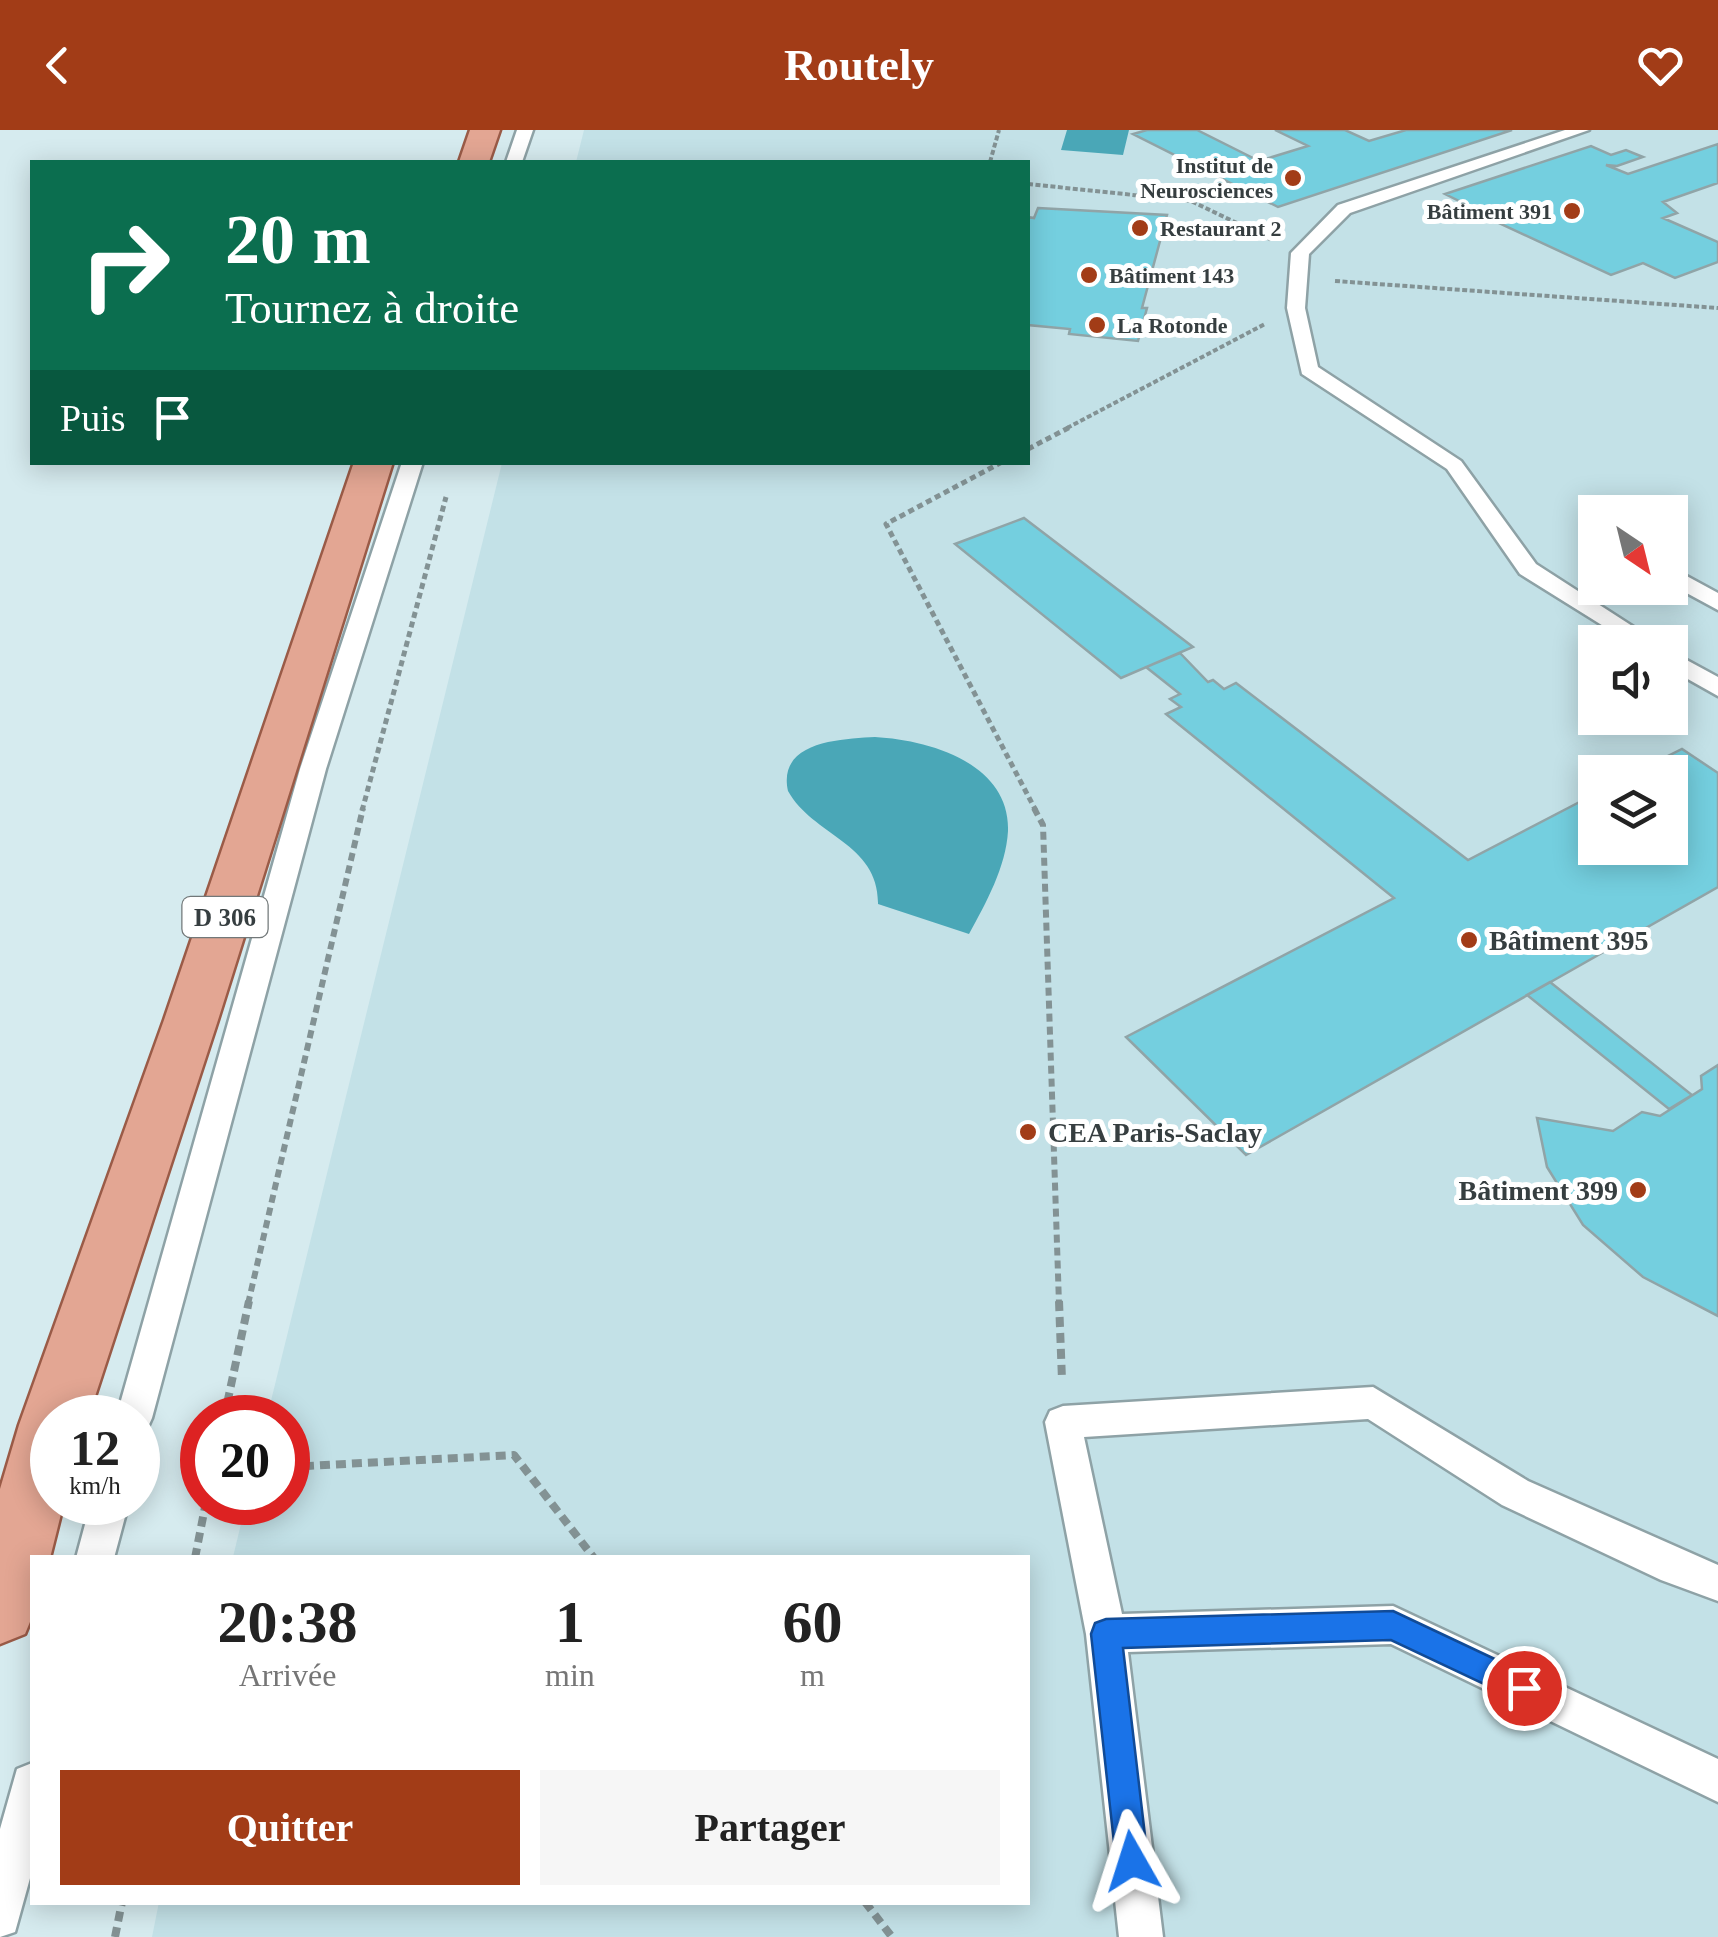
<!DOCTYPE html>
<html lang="fr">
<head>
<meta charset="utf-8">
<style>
	body { margin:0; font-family:Georgia,serif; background:#f6f6f6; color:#222; height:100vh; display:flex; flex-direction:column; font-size:38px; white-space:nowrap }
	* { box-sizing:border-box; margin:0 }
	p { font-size:32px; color:#767676 }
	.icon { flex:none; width:55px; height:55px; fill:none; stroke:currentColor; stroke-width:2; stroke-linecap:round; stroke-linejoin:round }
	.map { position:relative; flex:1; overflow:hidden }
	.drawer { position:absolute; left:30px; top:1425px; width:1000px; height:350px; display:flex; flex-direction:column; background:#fff; border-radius:0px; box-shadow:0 5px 25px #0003 }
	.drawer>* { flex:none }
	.banner { position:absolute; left:30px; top:30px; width:1000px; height:305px; border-radius:0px; box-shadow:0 5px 25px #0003; background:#0b6e4f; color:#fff; overflow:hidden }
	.needle { width:65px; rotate:145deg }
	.controls { position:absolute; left:1578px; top:365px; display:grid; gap:20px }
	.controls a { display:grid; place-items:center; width:110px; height:110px; border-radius:0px; background:#fff; box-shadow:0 5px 25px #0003; font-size:50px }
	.speed { position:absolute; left:30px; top:1265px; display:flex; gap:20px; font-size:50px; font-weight:700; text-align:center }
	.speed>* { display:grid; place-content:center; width:130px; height:130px; border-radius:50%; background:#fff; box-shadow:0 5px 25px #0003; line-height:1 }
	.speed small { font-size:25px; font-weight:400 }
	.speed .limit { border:15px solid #d22; background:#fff; color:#111 }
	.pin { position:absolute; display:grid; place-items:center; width:85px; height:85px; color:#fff; margin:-42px; border:5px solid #fff; border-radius:50%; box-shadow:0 2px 10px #0007 }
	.me { position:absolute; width:110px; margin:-55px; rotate:354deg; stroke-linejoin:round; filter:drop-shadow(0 0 8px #0008) }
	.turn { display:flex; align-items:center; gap:35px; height:210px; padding:0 30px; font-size:45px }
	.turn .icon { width:130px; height:130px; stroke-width:2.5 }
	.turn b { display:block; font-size:70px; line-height:85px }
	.then { display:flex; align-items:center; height:95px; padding:0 30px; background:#0003; gap:20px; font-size:38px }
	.eta { display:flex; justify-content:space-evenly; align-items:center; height:170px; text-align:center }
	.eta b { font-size:60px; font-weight:600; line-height:70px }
	.action { display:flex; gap:20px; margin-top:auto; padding:20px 30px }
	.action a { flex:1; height:115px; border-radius:0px; background:#a23c17; color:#fff; font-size:40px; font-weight:600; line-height:115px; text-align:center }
	.action a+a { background:#f6f6f6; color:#222 }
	header { display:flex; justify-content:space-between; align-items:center; height:130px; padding:0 30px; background:#a23c17; color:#fff; font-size:45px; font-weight:600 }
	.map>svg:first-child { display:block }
	.built { fill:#c3e1e7; fill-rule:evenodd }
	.water { fill:#4aa7b7 }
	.building { fill:#74cfdf; stroke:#90a4a7; stroke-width:2.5 }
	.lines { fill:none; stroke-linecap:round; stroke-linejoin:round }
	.lane-casing { stroke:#8ea2a6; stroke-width:5 }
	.primary-casing { stroke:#9a5b47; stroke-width:5 }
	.path-far3 { stroke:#839294; stroke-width:4; stroke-dasharray:5 2.5; stroke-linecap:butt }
	.path-far2 { stroke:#839294; stroke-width:5; stroke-dasharray:6 4; stroke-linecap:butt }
	.path-far1 { stroke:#839294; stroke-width:6; stroke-dasharray:8 5; stroke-linecap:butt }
	.path { stroke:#839294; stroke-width:8; stroke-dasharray:10 6; stroke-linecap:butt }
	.lane { fill:#fff; fill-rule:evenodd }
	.primary { fill:#e3a693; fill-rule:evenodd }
	.route { fill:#1a73e8; stroke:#114b97; stroke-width:2.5 }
	.poi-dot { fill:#a23c17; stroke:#fff; stroke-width:4 }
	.labels { text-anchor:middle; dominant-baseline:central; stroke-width:10; stroke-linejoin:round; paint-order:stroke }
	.far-poi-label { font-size:22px; font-weight:bold; fill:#363e40; stroke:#fff; text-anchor:start }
	.shield { fill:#fff; stroke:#727879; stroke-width:2.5 }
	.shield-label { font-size:25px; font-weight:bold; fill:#363e40 }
	.poi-label { font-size:28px; font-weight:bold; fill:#363e40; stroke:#fff; text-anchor:start }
</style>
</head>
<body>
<header><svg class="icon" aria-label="back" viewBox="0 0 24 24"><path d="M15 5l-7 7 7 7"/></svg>Routely<svg class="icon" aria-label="heart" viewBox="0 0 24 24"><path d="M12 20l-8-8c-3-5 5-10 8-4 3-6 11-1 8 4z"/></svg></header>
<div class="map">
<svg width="1718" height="1807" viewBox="0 0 1718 1807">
	<rect width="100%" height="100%" fill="#d6ebef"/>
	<!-- built -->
	<path class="built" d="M584,0H1718V1807H152L159,1772H1028V1428L233,1427L246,1373L288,1372V1288L267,1287L502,333L1028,332V32H576ZM1595,382H1670V458H1595ZM1595,512H1670V588H1595ZM1595,642H1670V718H1595Z"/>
	<!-- water -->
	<path class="water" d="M1067,0H1129L1123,25L1061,20Z
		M875,607C929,610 1010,633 1008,701C1006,737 986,773 969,804L878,774C879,713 813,706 788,661C777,611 841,609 875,607Z"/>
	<!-- building -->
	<path class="building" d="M1147,0H1197L1259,31L1308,16L1275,0H1345L1369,11L1406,0H1512L1278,77L1133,4Z
		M1718,14V53L1663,72L1677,83L1663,88L1718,112V132L1675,148L1643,133L1611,145L1460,75L1465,74L1445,64L1591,16L1611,25L1626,20L1643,27L1617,36L1606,35L1628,44Z
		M1038,78L1167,85L1142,178H1147L1138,211L1069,204L1070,199L1028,195V87L1034,88Z
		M1024,388L1193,517L1121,548L955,414Z
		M1180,523L1208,552L1213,550L1224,559L1236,553L1468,730L1595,664V718H1670V642H1636L1682,619L1718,643V757L1246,1025L1126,907L1394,768L1166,584L1181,577L1170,569L1180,564L1146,537Z
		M1550,852L1692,965L1669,979L1527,865Z
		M1718,935V1186L1643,1147L1583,1095L1547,1037L1537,988L1613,1001L1642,982L1660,986L1702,959L1701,946Z"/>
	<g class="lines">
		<!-- lane casing -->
		<g class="lane-casing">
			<path id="lane" d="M517,0H533L522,32H506Z
				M1565,0H1589L1350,83L1309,124L1305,178L1318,237L1461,331L1536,434L1657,512H1629L1520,444L1447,339L1302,244L1287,178L1291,123L1338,75Z
				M402,332H423L326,639L152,1288L147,1299L138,1303V1288H116L300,639Z
				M1670,437L1718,463V480L1670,454Z
				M1670,521L1718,547V566L1670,539Z
				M1373,1257L1528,1351L1718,1435V1471L1661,1450L1502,1375L1368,1289L1084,1307L1122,1484L1393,1476L1718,1629V1672L1391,1514L1128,1522L1163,1807H1119L1086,1504L1045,1292L1050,1281L1063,1276Z
				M91,1372H129L114,1428H76Z
				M32,1633V1741L15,1802L0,1807V1699L17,1639Z"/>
		</g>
		<!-- primary casing -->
		<g class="primary-casing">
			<path id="primary" d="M470,0H500L489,32H459Z
				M354,332H393L218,890L88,1288H52V1372H64L50,1428H32V1487L25,1504L0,1514V1359L19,1295L164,890Z"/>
		</g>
		<!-- path-far3 -->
		<path class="path-far3" d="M990,32L999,0
			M1028,54L1191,71L1272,110
			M1163,99L1262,108
			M1335,151L1718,178
			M1067,298L1265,194"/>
		<!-- path-far2 -->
		<path class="path-far2" d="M1028,319L1072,296
			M1002,332L886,394L1036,681
			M362,681L446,367"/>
		<!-- path-far1 -->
		<path class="path-far1" d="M1034,678L1043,695L1059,1174
			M248,1174L363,678"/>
		<!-- path -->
		<path class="path" d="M1059,1171L1062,1250
			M224,1288L249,1171
			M288,1337L514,1325L594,1428
			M195,1428L206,1372
			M865,1772L892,1807
			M115,1807L122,1772"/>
		<!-- lane -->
		<use href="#lane" class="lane"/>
		<!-- primary -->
		<use href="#primary" class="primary"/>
	</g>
	<!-- route -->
	<path class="route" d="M1393,1481L1535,1548L1539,1558L1535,1569L1524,1573L1391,1510L1123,1518L1148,1731L1143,1743L1132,1747L1121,1743L1116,1731L1091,1504L1095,1493L1106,1489Z"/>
	<!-- markers -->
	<g class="poi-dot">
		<circle cx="1293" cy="48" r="10"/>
		<circle cx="1572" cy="81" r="10"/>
		<circle cx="1140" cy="98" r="10"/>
		<circle cx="1089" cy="145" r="10"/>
		<circle cx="1097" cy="195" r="10"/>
		<circle cx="1469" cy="810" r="10"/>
		<circle cx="1028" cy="1002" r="10"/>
		<circle cx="1638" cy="1060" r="10"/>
	</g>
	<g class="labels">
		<!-- far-poi labels -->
		<g class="far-poi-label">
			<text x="1273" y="35" text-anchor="end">Institut de<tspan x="1273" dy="25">Neurosciences</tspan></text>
			<text x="1552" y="81" text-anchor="end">Bâtiment 391</text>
			<text x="1160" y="98">Restaurant 2</text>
			<text x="1109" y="145">Bâtiment 143</text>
			<text x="1117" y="195">La Rotonde</text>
		</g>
		<!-- shield labels -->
		<rect class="shield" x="182.5" y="767" width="85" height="40" rx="8"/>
		<g class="shield-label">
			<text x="225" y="787">D 306</text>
		</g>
		<!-- poi labels -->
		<g class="poi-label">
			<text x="1489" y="810">Bâtiment 395</text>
			<text x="1048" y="1002">CEA Paris-Saclay</text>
			<text x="1618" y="1060" text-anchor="end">Bâtiment 399</text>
		</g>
	</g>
</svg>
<div class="controls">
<a><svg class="needle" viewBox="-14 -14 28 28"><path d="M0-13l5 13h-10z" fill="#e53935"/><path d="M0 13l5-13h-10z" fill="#767676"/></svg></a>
<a><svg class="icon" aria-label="sound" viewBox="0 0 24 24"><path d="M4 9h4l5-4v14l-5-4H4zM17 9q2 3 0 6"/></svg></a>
<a><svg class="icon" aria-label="layers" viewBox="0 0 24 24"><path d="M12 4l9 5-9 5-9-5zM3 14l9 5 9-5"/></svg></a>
</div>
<div class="speed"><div>12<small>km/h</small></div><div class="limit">20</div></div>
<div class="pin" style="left:1524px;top:1558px;background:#d93025"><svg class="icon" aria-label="arrive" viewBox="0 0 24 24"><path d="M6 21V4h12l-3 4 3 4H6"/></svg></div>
<svg class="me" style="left:1132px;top:1731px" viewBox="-20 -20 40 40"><path d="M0-17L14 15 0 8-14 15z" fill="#1a73e8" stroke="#fff" stroke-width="4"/></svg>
<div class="banner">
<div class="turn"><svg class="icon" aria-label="right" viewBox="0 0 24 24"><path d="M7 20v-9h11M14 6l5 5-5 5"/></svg><div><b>20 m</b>Tournez à droite</div></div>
<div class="then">Puis<svg class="icon" aria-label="arrive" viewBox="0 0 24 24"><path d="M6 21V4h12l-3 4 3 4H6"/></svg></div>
</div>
<section class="drawer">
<div class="eta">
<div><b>20:38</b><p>Arrivée</p></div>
<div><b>1</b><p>min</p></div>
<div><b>60</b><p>m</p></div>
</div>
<div class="action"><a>Quitter</a><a>Partager</a></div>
</section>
</div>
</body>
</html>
